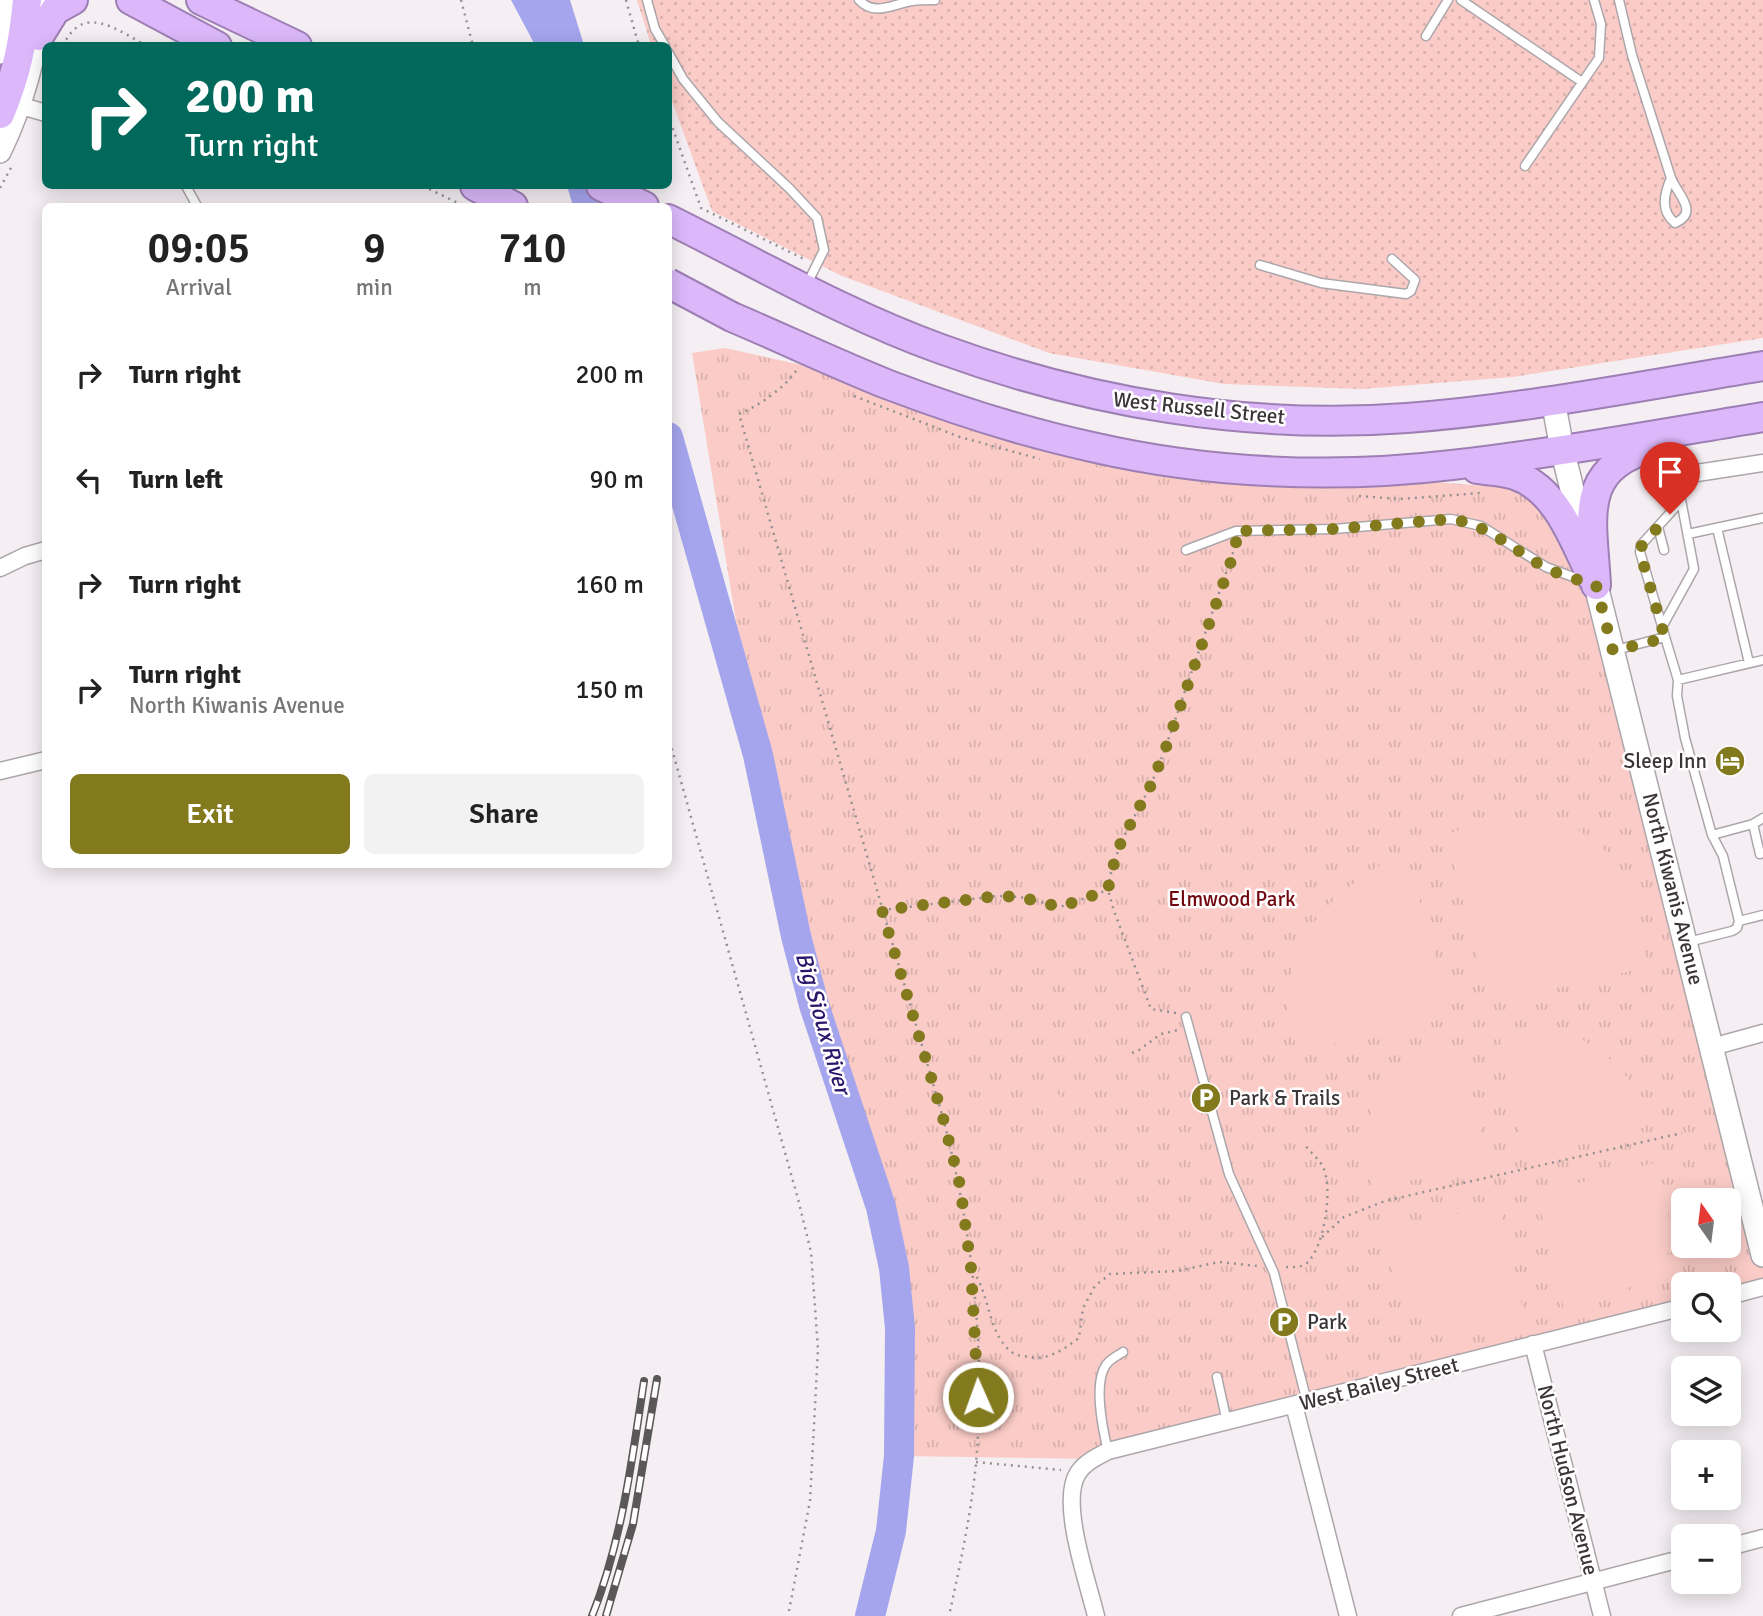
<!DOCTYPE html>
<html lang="en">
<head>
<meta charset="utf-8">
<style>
	body { margin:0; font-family:Signika,sans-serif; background:#f2f2f2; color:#222; height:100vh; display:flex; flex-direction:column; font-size:26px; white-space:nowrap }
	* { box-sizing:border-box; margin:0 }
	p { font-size:23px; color:#767676 }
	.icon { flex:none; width:38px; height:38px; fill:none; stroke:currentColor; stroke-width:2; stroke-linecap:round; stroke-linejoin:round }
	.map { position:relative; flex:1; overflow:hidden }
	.sheet { position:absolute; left:42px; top:203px; width:630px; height:665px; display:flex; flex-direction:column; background:#fff; border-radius:10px; box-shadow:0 4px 18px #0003 }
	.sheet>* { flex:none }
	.banner { position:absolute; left:42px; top:42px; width:630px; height:147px; border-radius:10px; box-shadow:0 4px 18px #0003; background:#00695c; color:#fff; overflow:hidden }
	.needle { width:46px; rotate:346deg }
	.fabs { position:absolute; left:1671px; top:1188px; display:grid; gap:14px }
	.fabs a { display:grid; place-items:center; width:70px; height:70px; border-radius:10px; background:#fff; box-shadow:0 4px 18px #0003; font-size:35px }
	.pin { position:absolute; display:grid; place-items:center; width:60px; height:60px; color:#fff; margin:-72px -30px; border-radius:50% 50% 50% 0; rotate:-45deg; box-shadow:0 0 7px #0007 }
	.pin .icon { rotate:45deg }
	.me { position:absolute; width:77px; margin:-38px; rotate:358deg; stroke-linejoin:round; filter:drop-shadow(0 0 5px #0008) }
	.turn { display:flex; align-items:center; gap:24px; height:147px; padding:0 28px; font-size:32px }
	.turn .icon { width:91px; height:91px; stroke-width:2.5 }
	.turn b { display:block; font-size:49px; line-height:60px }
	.eta { display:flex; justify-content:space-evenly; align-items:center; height:119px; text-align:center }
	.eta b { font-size:42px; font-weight:600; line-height:49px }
	.button { display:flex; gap:14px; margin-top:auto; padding:14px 28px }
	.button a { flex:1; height:80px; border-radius:10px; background:#83791d; color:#fff; font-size:28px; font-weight:600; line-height:80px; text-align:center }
	.button a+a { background:#f2f2f2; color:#222 }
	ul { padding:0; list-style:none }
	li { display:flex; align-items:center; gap:21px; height:105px; padding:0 28px }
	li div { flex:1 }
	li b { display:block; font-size:26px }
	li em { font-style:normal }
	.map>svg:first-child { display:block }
	.grass { fill:url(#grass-dots) }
	.park { fill:url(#park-tufts); fill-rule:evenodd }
	.pitch { fill:#fbccc7 }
	.water { fill:#a5a5ee }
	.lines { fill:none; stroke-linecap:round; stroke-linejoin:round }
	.river { stroke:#a5a5ee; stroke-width:30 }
	.service-casing { stroke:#aca6ab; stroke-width:11 }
	.minor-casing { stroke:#aca6ab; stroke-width:19 }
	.tertiary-casing { stroke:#aca6ab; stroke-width:24 }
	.secondary-casing { stroke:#aca6ab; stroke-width:26 }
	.trunk-casing { stroke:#9d7fb4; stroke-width:32 }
	.path { stroke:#949193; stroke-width:2.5; stroke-dasharray:2 5; stroke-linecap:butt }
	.service { stroke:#fff; stroke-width:8 }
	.minor { stroke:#fff; stroke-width:16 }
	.tertiary { stroke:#fff; stroke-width:21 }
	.secondary { stroke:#fff; stroke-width:23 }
	.trunk { stroke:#dcb8fa; stroke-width:28 }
	.rail-casing { stroke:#595758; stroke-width:8 }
	.rail { stroke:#fffdfe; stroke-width:5; stroke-dasharray:16; stroke-linecap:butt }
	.trunk-bridge-casing { stroke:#9d7fb4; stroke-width:32; stroke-linecap:butt }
	.trunk-bridge { stroke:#dcb8fa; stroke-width:28 }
	.route { stroke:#83791d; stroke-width:12; stroke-dasharray:0 21.6 }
	.labels { text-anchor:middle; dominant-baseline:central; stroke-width:5; stroke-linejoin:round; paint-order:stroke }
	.street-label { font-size:21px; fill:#383637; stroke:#fffdfe }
	.poi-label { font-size:21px; fill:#383637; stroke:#fffdfe; text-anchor:start }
	.park-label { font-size:21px; fill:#70070e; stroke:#fffdfe }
	.water-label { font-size:23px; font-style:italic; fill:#29176b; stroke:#fffdfe }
</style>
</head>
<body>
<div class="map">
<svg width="1763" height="1616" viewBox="0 0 1763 1616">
	<defs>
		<pattern id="grass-dots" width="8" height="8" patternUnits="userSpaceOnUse" patternTransform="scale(1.75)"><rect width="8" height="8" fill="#fbccc7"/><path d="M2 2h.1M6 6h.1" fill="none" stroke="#d8b0ac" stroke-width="1.8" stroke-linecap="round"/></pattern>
		<pattern id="park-tufts" width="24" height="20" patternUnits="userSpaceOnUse" patternTransform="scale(1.75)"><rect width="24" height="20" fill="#fbccc7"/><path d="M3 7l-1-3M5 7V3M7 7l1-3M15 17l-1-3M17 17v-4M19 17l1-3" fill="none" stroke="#d8b0ac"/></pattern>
	</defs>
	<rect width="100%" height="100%" fill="#f5eff3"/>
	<!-- grass -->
	<path class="grass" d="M637,0H1763V338L1513,377L1362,389L1224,384L1049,353L842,276L712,211L669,93L668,46L651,45Z"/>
	<!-- park -->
	<path class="park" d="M725,348L888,384L1095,448L1290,471L1540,490L1596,585L1763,1256V1287L1729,1296V1284H1684L1683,1308L1092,1459L899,1456L900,1328L894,1268L881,1207L814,1005L777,849L758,755L692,353ZM1684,1200H1729V1246H1684Z"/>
	<!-- pitch -->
	<path class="pitch" d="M1539,819L1578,830L1610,855L1631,886L1640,918L1648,967L1500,1001L1489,996L1450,851L1451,833L1487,821Z
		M1407,859L1451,1006L1448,1014L1301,1053L1293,1037L1288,1010L1291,971L1301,936L1340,893L1383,863Z
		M1561,1030C1589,1040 1620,1063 1635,1089C1642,1101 1644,1115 1646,1127L1533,1157L1524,1152L1499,1036Z
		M1461,1046L1487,1159L1483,1170L1371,1186C1370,1176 1367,1164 1367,1154C1367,1137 1371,1093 1382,1081C1402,1061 1434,1052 1461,1046Z
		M1039,1081L1076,1107L1063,1125L1026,1099Z
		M1657,1162C1663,1187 1673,1224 1669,1249C1664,1279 1592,1306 1565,1313L1538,1199L1542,1193Z
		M1489,1205L1500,1212L1526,1323C1507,1330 1465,1339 1445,1333C1421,1325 1382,1260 1379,1235Z"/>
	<!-- water -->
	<path class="water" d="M511,0H570L584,45H535Z
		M567,186H616L621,206H573Z"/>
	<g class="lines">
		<!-- river -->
		<path class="river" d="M668,437L758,755L796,936L814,1005L881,1207L894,1268L900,1328L899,1456L891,1531L870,1616"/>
		<!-- service casing -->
		<g class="service-casing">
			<path id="service" d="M647,0L655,29L665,46
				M859,0C875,17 893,4 912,1C919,0 927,0 935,0
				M1461,0L1582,82
				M1619,0L1632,55L1671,178C1677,194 1700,212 1675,223C1660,211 1664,194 1671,178
				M1426,36L1448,0
				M668,52L683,79L718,122L789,188L817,218L824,250L806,286
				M1525,166L1599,58L1601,24L1594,0
				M186,186L197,206
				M1260,265L1321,283L1406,294L1411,291L1415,280L1392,259
				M1658,527L1664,550
				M1717,528L1749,663
				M1688,534L1763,518
				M1186,550L1236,531L1334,529L1451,519L1481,526L1546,567L1587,582
				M1662,626L1640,552L1641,545L1681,501
				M1665,637L1662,627L1694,569L1679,489L1684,475
				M1616,650L1665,637L1678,680L1763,660
				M1678,680L1677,696L1685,738L1712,835L1723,856L1739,921L1737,928L1732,931L1688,942
				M1753,824L1760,854
				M1712,835L1753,824L1763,818
				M1739,921L1763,915
				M1186,1017L1229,1174L1274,1273L1307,1402
				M1217,1377L1227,1422
				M1108,1451C1103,1431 1093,1383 1106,1365C1110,1359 1117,1356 1123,1352"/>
		</g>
		<!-- minor casing -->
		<g class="minor-casing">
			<path id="minor" d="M11,103L46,113
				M1684,475L1763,463
				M0,568L25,556L46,550
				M0,771L46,760
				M1712,1047L1763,1033
				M1729,1296L1763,1287
				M1533,1344L1602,1616
				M1294,1405L1348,1616
				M1729,1547L1763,1538
				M1096,1616C1088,1582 1059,1502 1078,1473C1085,1462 1097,1457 1108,1451L1684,1307
				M1461,1616L1684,1558"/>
		</g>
		<!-- tertiary casing -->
		<g class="tertiary-casing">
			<path id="tertiary" d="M0,53L9,0
				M0,152C24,103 36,53 44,0"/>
		</g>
		<!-- secondary casing -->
		<g class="secondary-casing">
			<path id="secondary" d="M1553,400L1562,449L1763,1255"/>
		</g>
		<!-- trunk casing -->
		<g class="trunk-casing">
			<path id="trunk" d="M131,0L217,46
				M201,0L297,46
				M39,36L55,10L73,0
				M0,114C17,74 23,42 27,0
				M475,186L513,206
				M601,186L644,206
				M668,219C759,264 846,315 941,349C1089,403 1249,430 1407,418C1526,409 1645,385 1763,366
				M732,317C784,339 836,364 889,385C955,410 1023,432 1092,447C1209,474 1334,479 1452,465C1556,453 1660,434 1763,417
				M1477,469C1490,471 1503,471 1515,475C1557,489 1574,541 1592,577
				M1596,585C1593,521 1575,467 1655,447"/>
		</g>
		<!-- path -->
		<path class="path" d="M461,0L473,46
			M626,0L639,46
			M63,46C83,2 117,30 147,46
			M668,115L701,208L806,260
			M423,186L464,206
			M0,188L12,166
			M796,371C784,388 759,406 739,414L943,1118C972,1229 986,1349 976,1463C971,1515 960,1565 949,1616
			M854,396L960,437L1040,459
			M1359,496L1400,499L1481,493
			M668,735L798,1199L811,1252L818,1349L810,1501L788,1616
			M882,910L998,896L1020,897L1060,907L1108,890
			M1176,1013L1151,1009L1114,911L1108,890L1111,873L1121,842L1151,785L1165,749L1236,544
			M1132,1053L1139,1050L1161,1034L1178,1030
			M1322,1237L1344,1217L1385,1201L1682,1133
			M1286,1267C1293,1267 1301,1268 1307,1263C1325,1246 1333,1188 1323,1167C1319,1159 1310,1152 1305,1145
			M973,1271C990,1294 988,1336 1013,1353C1017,1356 1025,1356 1029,1357C1048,1361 1064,1349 1079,1338L1083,1308L1095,1286L1110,1274L1177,1271L1219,1262L1258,1266
			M976,1462L1061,1470"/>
		<!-- service -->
		<use href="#service" class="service"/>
		<!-- minor -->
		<use href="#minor" class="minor"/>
		<!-- tertiary -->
		<use href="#tertiary" class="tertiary"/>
		<!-- secondary -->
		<use href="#secondary" class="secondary"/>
		<!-- trunk -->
		<use href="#trunk" class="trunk"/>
		<!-- rail casing -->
		<g class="rail-casing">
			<path id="rail" d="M592,1616C622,1541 632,1460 644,1381
				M606,1616L633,1524L657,1379"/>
		</g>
		<!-- rail -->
		<use href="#rail" class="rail"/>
		<!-- trunk-bridge casing -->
		<g class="trunk-bridge-casing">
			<path id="trunk-bridge" d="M668,283L732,317"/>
		</g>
		<!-- trunk-bridge -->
		<use href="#trunk-bridge" class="trunk-bridge"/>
	</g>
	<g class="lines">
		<!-- route -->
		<path class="route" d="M978,1397L971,1268L960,1185L943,1118L882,910L998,896L1020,897L1060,907L1108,890L1111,873L1121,842L1151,785L1165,750L1236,547V531L1334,529L1451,519C1489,525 1512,549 1544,567C1560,575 1579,580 1596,585L1613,651L1665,638L1640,552L1642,545L1670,514"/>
	</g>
	<!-- icons -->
	<defs>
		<g id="hotel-disc" transform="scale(1.575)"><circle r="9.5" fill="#83791d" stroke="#fffdfe"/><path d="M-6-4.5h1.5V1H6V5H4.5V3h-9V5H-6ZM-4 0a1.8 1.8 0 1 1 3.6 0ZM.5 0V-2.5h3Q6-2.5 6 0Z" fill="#fff"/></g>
		<g id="parking-disc" transform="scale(1.575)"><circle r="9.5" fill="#83791d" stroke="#fffdfe"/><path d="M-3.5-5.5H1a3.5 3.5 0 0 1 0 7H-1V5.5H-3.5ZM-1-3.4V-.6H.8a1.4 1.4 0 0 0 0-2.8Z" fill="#fff"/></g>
	</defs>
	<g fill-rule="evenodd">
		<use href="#hotel-disc" x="1730" y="761"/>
		<use href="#parking-disc" x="1206" y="1098"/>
		<use href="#parking-disc" x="1284" y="1322"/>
	</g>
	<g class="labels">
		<!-- street labels -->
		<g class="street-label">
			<text transform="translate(1199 408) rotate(6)">West Russell Street</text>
			<text transform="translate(1673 889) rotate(76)">North Kiwanis Avenue</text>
			<text transform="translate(1379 1384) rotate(-14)">West Bailey Street</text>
			<text transform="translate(1568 1480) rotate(76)">North Hudson Avenue</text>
		</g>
		<!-- poi labels -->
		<g class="poi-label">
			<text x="1707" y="761" text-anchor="end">Sleep Inn</text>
			<text x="1229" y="1098">Park &amp; Trails</text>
			<text x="1307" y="1322">Park</text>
		</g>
		<!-- park labels -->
		<g class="park-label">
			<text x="1232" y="899">Elmwood Park</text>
		</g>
		<!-- water labels -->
		<g class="water-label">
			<text transform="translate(823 1023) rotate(74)">Big Sioux River</text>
		</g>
	</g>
</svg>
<div class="fabs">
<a><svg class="needle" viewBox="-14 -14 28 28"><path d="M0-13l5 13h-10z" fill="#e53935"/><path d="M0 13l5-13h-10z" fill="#767676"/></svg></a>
<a><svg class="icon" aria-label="search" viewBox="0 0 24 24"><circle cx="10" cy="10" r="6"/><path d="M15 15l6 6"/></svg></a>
<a><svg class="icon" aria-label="layers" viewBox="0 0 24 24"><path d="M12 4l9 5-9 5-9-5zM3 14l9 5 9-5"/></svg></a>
<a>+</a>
<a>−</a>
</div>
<div class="pin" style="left:1670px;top:514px;background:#d93025"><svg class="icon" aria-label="arrive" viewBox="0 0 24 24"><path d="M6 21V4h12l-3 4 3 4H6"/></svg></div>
<svg class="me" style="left:978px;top:1397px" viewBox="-20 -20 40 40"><circle r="17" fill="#83791d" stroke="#fff" stroke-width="3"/><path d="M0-11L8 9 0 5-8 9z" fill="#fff"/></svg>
<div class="banner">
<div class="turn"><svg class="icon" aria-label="right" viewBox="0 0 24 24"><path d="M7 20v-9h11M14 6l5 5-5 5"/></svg><div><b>200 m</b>Turn right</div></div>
</div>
<section class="sheet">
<div class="eta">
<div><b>09:05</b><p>Arrival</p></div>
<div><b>9</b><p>min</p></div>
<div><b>710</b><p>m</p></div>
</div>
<ul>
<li><svg class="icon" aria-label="right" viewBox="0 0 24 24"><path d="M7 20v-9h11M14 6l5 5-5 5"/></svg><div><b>Turn right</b></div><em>200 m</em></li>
<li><svg class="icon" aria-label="left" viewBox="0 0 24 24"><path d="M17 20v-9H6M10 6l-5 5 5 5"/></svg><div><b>Turn left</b></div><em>90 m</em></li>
<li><svg class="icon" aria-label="right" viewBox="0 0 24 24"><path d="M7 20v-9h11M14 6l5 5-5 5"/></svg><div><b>Turn right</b></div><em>160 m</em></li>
<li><svg class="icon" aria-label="right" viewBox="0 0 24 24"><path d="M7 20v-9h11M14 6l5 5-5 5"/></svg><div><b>Turn right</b><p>North Kiwanis Avenue</p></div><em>150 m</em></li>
</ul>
<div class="button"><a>Exit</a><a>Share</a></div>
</section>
</div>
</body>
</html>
